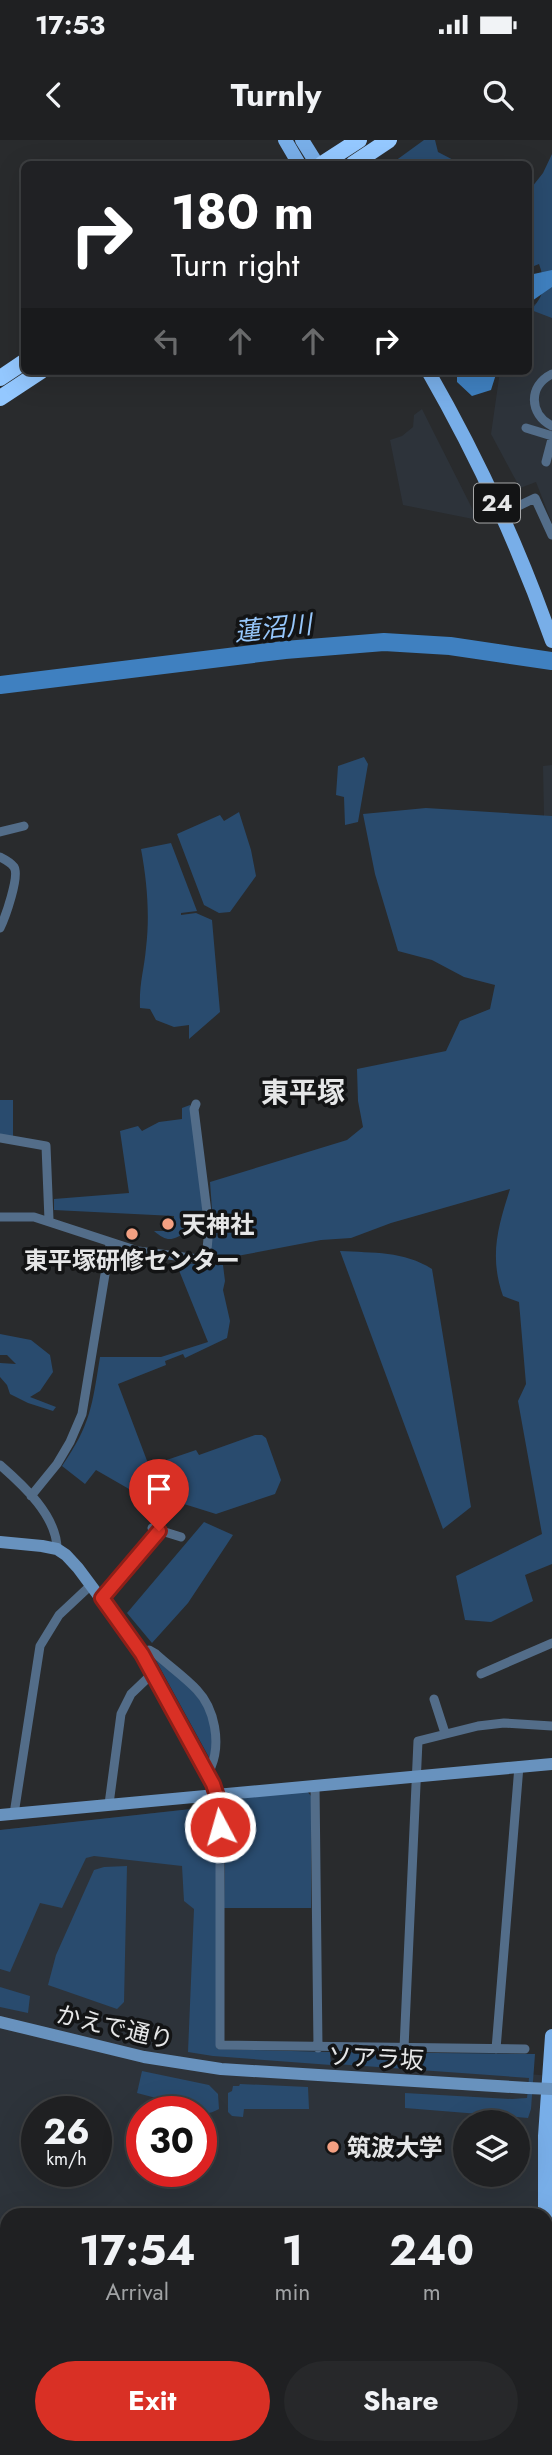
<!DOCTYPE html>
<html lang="en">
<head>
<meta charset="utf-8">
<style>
	body { margin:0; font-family:Jost,"Noto Sans JP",sans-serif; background:#27282a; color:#f1f3f6; height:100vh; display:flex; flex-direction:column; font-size:26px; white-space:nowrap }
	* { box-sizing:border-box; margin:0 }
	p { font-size:23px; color:#a1a3a5 }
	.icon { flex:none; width:38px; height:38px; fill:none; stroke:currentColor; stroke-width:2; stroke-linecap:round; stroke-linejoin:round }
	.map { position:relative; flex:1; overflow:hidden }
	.sheet { position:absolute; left:0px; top:2068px; width:553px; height:247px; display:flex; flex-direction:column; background:#1f2022; border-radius:21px 21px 0 0; box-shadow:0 7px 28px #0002,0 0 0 2px #3c3e40 }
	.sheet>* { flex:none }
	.hud { position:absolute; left:21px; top:21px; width:511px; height:214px; border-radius:10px; box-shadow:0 7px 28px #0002,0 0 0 2px #3c3e40; background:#202124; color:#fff; overflow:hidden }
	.buttons { position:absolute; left:453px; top:1970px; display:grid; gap:14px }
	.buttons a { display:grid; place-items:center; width:77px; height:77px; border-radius:50%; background:#1f2022; box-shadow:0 7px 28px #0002,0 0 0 2px #3c3e40; font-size:35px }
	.speed { position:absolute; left:21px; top:1956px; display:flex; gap:14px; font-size:35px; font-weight:700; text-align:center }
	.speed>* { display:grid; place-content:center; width:91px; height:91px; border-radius:50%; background:#1f2022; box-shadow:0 7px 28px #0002,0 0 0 2px #3c3e40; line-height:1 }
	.speed small { font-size:18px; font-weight:400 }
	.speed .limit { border:10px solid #d22; background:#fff; color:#111 }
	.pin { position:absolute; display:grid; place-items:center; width:60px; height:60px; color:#fff; margin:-72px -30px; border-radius:50% 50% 50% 0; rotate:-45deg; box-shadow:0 0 7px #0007 }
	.pin .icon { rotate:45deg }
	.me { position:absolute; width:77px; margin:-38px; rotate:354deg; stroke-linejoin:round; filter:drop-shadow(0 0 5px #0008) }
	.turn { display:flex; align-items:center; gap:24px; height:147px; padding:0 35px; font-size:32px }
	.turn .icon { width:91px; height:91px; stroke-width:2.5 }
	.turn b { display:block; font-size:49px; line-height:60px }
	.lanes { display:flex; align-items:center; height:66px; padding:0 35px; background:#0003; justify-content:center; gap:35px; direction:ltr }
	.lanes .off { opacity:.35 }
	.eta { display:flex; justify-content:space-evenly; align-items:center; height:119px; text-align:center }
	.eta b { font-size:42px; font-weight:700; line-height:49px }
	.cta { display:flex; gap:14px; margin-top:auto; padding:14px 35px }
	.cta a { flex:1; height:80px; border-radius:42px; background:#d93025; color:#fff; font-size:28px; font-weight:700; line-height:80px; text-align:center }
	.cta a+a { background:#27282a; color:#f1f3f6 }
	.status { display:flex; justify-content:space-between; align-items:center; height:49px; padding:0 35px; background:#1f2022; direction:ltr }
	.status svg { height:19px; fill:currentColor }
	header { display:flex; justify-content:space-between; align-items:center; height:91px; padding:0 35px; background:#1f2022; font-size:32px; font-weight:700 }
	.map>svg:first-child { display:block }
	.built { fill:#2d333a; fill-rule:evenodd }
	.green { fill:#294b6e }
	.water { fill:#3f80c0 }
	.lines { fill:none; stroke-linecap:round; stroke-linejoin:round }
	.river { stroke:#3f80c0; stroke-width:18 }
	.street { stroke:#536d89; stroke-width:9 }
	.secondary { stroke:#6892be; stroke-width:12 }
	.primary { stroke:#78aee8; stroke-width:14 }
	.highway { stroke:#94c8ff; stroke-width:16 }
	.street-bridge { stroke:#536d89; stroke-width:9 }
	.secondary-bridge { stroke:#6892be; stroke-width:12 }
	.route-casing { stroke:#8d1f18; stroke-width:18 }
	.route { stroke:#d93025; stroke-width:12 }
	.poi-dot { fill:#f3a082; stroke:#131415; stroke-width:2.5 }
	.labels { text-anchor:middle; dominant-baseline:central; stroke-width:7; stroke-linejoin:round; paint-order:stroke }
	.shield { fill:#131415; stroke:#a6a7a8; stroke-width:2 }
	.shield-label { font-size:23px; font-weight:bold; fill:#e5e6e7 }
	.poi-label { font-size:24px; font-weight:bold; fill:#e5e6e7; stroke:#131415; text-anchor:start }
	.street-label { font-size:24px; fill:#e5e6e7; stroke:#131415 }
	.water-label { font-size:26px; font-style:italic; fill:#97c7fb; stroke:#131415 }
	.quarter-label { font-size:28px; font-weight:bold; fill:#e5e6e7; stroke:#131415 }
</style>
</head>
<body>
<div class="status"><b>17:53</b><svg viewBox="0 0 49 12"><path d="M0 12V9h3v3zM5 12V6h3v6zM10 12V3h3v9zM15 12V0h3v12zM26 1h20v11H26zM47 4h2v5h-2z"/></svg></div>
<header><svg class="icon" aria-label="back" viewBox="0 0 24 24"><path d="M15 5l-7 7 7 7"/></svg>Turnly<svg class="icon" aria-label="search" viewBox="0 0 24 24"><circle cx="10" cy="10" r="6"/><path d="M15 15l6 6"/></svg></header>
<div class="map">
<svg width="552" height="2315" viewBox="0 0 552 2315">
	<rect width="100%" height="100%" fill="#292b2d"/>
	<!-- built -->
	<path class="built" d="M552,155V383L536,342L520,348L491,294L500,231H528L529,170L531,166Z
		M422,269L435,295L478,380L403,365L390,300L402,296L413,287L414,275Z
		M552,625V676H544L543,626Z
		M191,1669L200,1672L209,1685L212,1702L216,1705L217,1909L552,1936V2176H546V2076H7V2308H125V2315H0V1690ZM37,1972H96V2032H37ZM142,1972H201V2032H142ZM466,1983H518V2035H466Z"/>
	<!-- green -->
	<path class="green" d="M424,0H435L438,12L461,24H391Z
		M552,14V178L531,170C545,155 546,144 539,124L529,128L528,52L543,33Z
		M364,617L368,624L358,682L345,685L344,657L336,655L338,626Z
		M426,668L552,676V1424L525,1435L533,1461L491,1482L465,1480L456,1436L542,1394L518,1261L526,1244L519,1162L503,1156C489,1116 498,1087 510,1049L391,1083L351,1098L321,1100L237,1116L209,1115L213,1083L210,1042L347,1000L363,987L358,961L357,929L446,911L460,881L490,869L495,845L464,837L432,820L398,811L375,734L363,674Z
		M239,672L251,710L256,736L230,772L219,773L204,765L177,694L220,675L224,681Z
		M171,703L197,771L181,773V775L196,773L212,780L220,872L189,899V885L174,887L156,880L150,869L140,868C139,843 144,831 146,808C150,775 147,741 141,709Z
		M0,960H13V997L0,994Z
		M190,965L194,980L206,1081L204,1096L186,1092C172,1101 167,1102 154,1091H173L174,1076L54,1070V1059L129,1053L120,991L138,986L142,991L159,982L182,979V968Z
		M340,1111C373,1113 404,1111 432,1129L471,1367L443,1389Z
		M176,1123L223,1125L225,1141L223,1150L230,1181L227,1198L185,1218L183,1214L165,1221L166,1225L118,1244L149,1326L196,1310L199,1315L255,1295H262L266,1298L281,1340L275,1354L216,1374L139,1350L136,1353L96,1330L85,1344L62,1326C91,1284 92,1266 100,1217H161L208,1202Z
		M0,1194L31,1200L50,1215L53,1232L40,1251L30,1257L56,1267L53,1271L28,1263L10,1254L7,1245L0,1237V1223L16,1224L7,1215H0Z
		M204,1382L233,1395L188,1463L152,1503L127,1473Z
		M153,1515C190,1547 221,1567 211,1621Z
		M307,1651L311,1656V1768H224L226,1669L246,1657Z
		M191,1669C207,1675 209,1686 212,1702L216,1705L217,1909L330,1912L331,1925L213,1916L188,1912L194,1769L184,1761L182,1726L94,1716L86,1718L62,1768L40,1763L10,1832L0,1829V1690Z
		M127,1726L124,1862L117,1869L48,1845L56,1815L94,1730L104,1727Z
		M0,1847L30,1856L28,1873L0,1867Z
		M336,1912L535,1914L531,1969L528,1978L405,1968V1953L512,1959L527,1958L529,1938L336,1924Z
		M142,1931L209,1945L218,1954L219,1969C210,1974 201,1976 194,1968L137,1953Z
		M240,1944L308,1947L309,1969H244L243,1977L232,1976L228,1972V1953L232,1951L233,1946H239Z"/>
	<!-- water -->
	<path class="water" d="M552,130V147L529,163V135Z
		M457,231H497L491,250L472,256L457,242Z"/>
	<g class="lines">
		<!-- river -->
		<path class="river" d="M0,545L285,510L384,502L450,506L552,521"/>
		<!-- street -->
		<path class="street" d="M552,234C528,246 529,274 552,286
			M526,288L552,296
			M546,322L552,299
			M502,374L535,358L552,395
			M0,692L24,686
			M0,717C4,719 11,723 14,727C20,736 5,778 0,788
			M0,998L46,1006L49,1080
			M0,1077H34L138,1111L206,1120L209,1088L194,969L196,964
			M0,1325C23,1345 57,1376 57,1409
			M31,1356L57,1324L70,1302L82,1274L110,1104
			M152,1388L181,1397
			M102,1458L160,1391
			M142,1514L149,1510L156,1514C169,1526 185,1537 197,1550C215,1569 221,1603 211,1627L206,1630
			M481,1534L552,1503
			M434,1559L445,1593
			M315,1645L318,1908
			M217,1654L220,1665V1905L525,1909
			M109,1664L121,1574L131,1554L153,1533
			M14,1674L40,1506L59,1475L91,1445
			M404,1908L418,1601L478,1586L504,1583L552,1586
			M496,1909L519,1626
			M0,2100L3,2084
			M264,2308L266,2315
			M520,2308L522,2315
			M326,2315L349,2308"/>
		<!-- secondary -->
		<path class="secondary" d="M0,1402L42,1406L57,1409L66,1415L78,1428L142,1514L217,1654
			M0,1675L552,1624
			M0,1882L144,1917L221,1929L528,1948
			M546,2195H552
			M131,2315V2308"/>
		<!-- primary -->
		<path class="primary" d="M285,0L299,24
			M302,0L317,24
			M428,231C478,318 519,407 552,501
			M545,2076V1996L552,1896
			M546,2095L552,2167"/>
		<!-- highway -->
		<path class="highway" d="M322,24L359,0
			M353,24L389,0
			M0,238L24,222
			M0,258L41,231"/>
		<!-- street-bridge -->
		<path class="street-bridge" d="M546,2159L552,2160"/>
		<!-- secondary-bridge -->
		<path class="secondary-bridge" d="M528,1948L552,1949"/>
	</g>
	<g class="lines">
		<!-- route casing -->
		<g class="route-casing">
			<path id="route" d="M159,1391L102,1458L142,1514L213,1644L220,1665V1687"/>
		</g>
		<!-- route -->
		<use href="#route" class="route"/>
	</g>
	<!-- markers -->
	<g class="poi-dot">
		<circle cx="168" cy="1084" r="7"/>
		<circle cx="132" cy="1094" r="7"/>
		<circle cx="333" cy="2007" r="7"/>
	</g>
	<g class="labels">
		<!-- shield labels -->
		<rect class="shield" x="474" y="343.5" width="46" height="39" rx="5"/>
		<g class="shield-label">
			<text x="497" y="363">24</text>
		</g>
		<!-- poi labels -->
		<g class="poi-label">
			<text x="182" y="1084">天神社</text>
			<text x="132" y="1120" text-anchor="middle">東平塚研修センター</text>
			<text x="347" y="2007">筑波大学</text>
		</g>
		<!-- street labels -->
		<g class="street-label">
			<text transform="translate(115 1887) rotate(13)">かえで通り</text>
			<text transform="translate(376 1918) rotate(3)">ソアラ坂</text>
		</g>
		<!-- water labels -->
		<g class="water-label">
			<text transform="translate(273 488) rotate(-6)">蓮沼川</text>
		</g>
		<!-- quarter labels -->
		<g class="quarter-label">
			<text x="303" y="952">東平塚</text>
		</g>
	</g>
</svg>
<div class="buttons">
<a><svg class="icon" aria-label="layers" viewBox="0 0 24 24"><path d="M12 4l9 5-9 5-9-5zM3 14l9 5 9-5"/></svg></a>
</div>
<div class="speed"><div>26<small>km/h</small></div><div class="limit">30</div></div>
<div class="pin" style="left:159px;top:1391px;background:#d93025"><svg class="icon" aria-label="arrive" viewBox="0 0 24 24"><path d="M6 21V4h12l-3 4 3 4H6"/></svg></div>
<svg class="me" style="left:220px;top:1687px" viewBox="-20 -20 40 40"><circle r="17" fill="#d93025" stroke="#fff" stroke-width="3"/><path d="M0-11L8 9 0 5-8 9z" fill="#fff"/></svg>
<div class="hud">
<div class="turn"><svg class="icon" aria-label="right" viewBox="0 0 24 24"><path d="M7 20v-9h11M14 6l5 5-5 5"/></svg><div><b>180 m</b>Turn right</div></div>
<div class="lanes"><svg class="icon off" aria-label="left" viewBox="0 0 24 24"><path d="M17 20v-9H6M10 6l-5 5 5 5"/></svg><svg class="icon off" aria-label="ahead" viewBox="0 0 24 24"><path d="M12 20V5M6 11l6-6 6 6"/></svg><svg class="icon off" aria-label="ahead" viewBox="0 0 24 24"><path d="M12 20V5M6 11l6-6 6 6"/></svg><svg class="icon" aria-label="right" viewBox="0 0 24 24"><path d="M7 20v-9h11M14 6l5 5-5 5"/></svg></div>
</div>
<section class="sheet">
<div class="eta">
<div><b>17:54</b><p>Arrival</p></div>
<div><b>1</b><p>min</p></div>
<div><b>240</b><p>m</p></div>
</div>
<div class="cta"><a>Exit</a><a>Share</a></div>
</section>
</div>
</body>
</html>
